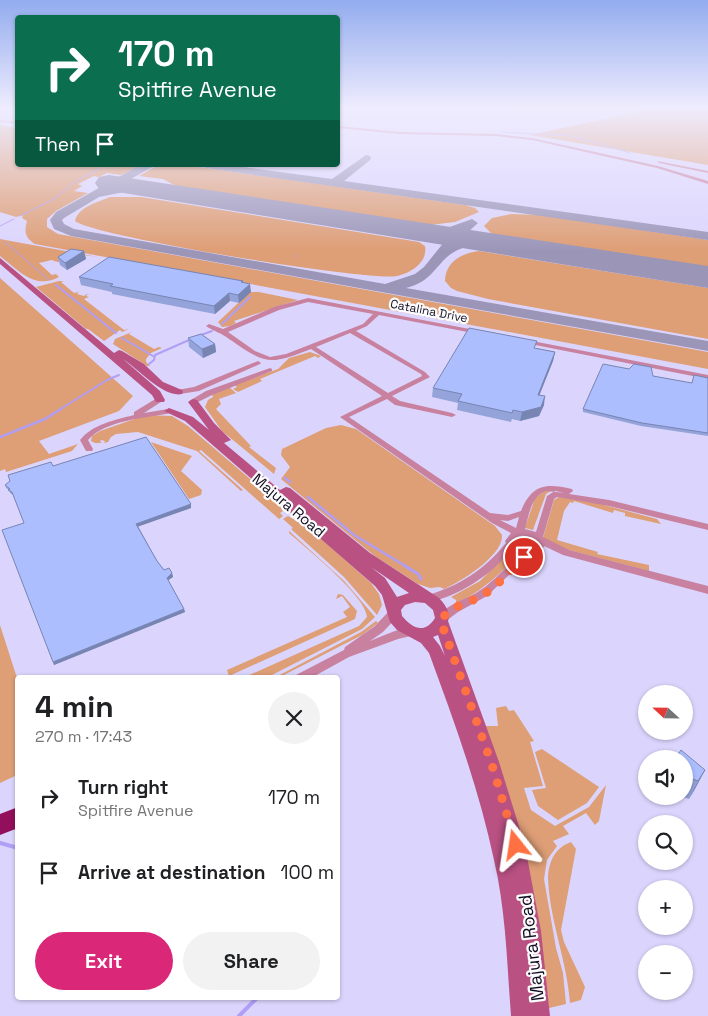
<!DOCTYPE html>
<html lang="en">
<head>
<meta charset="utf-8">
<style>
	body { margin:0; font-family:"Space Grotesk",sans-serif; background:#f2f2f2; color:#202124; height:100vh; display:flex; flex-direction:column; font-size:19px; white-space:nowrap }
	* { box-sizing:border-box; margin:0 }
	p { font-size:16px; color:#757577 }
	.icon { flex:none; width:28px; height:28px; fill:none; stroke:currentColor; stroke-width:2; stroke-linecap:round; stroke-linejoin:round }
	.map { position:relative; flex:1; overflow:hidden }
	.panel { position:absolute; left:15px; top:675px; width:325px; height:325px; display:flex; flex-direction:column; background:#fff; border-radius:5px; box-shadow:0 1px 4px #0004 }
	.panel>* { flex:none }
	.hud { position:absolute; left:15px; top:15px; width:325px; height:152px; border-radius:5px; box-shadow:0 1px 4px #0004; background:#0b6e4f; color:#fff; overflow:hidden }
	.needle { width:32px; rotate:292deg }
	.tools { position:absolute; left:638px; top:685px; display:grid; gap:10px }
	.tools a { display:grid; place-items:center; width:55px; height:55px; border-radius:50%; background:#fff; box-shadow:0 1px 4px #0004; font-size:25px }
	.pin { position:absolute; display:grid; place-items:center; width:42px; height:42px; color:#fff; margin:-21px; border:2px solid #fff; border-radius:50%; box-shadow:0 1px 5px #0007 }
	.me { position:absolute; width:55px; margin:-28px; rotate:345deg; stroke-linejoin:round; filter:drop-shadow(0 0 4px #0008) }
	.turn { display:flex; align-items:center; gap:18px; height:105px; padding:0 20px; font-size:22px }
	.turn .icon { width:65px; height:65px; stroke-width:2.5 }
	.turn b { display:block; font-size:35px; line-height:42px }
	.then { display:flex; align-items:center; height:48px; padding:0 20px; background:#0003; gap:10px; font-size:19px }
	.round { display:grid; place-items:center; flex:none; width:52px; height:52px; border-radius:26px; background:#f2f2f2 }
	.head { display:flex; align-items:center; justify-content:space-between; height:85px; padding:0 20px }
	h1 { font-size:30px; font-weight:800; line-height:38px }
	.button { display:flex; gap:10px; margin-top:auto; padding:10px 20px }
	.button a { flex:1; height:58px; border-radius:30px; background:#db2777; color:#fff; font-size:20px; font-weight:800; line-height:58px; text-align:center }
	.button a+a { background:#f2f2f2; color:#202124 }
	ul { padding:0; list-style:none }
	li { display:flex; align-items:center; gap:15px; height:75px; padding:0 20px }
	li div { flex:1 }
	li b { display:block; font-size:19px }
	li em { font-style:normal }
	.map>svg:first-child { display:block }
	.green { fill:#de9e76 }
	.lines { fill:none; stroke-linecap:round; stroke-linejoin:round }
	.stream-far4 { stroke:#b19ff6; stroke-width:1 }
	.stream-far3 { stroke:#b19ff6; stroke-width:2 }
	.stream-far2 { stroke:#b19ff6; stroke-width:2.5 }
	.stream-far1 { stroke:#b19ff6; stroke-width:3 }
	.stream { stroke:#b19ff6; stroke-width:4 }
	.taxiway { fill:#9b96b8; fill-rule:evenodd }
	.runway { fill:#9b96b8; fill-rule:evenodd }
	.minor { fill:#c981a0; fill-rule:evenodd }
	.secondary { fill:#ba5183; fill-rule:evenodd }
	.motorway { fill:#920f5b; fill-rule:evenodd }
	.wall { fill:#94a3da }
	.shaded-wall { fill:#7885b2 }
	.building { fill:#acbefe; stroke:#7885b2 }
	.route { stroke:#ff7043; stroke-width:9; stroke-dasharray:0 16.2 }
	.labels { text-anchor:middle; dominant-baseline:central; stroke-width:4.5; stroke-linejoin:round; paint-order:stroke }
	.far-street-label { font-size:12px; fill:#120d23; stroke:#fcfcfc }
	.street-label { font-size:15px; fill:#120d23; stroke:#fcfcfc }
	.near-street-label { font-size:18px; fill:#120d23; stroke:#fcfcfc }
</style>
</head>
<body>
<div class="map">
<svg width="708" height="1016" viewBox="0 0 708 1016">
	<rect width="100%" height="100%" fill="#dbd5fd"/>
	<!-- green -->
	<path class="green" d="M651,109H708V165L530,135Z
		M0,125L17,128L18,165H143L121,175L107,173L99,177L94,176L78,184L82,186L74,191L88,193L56,211L47,219V227L58,234L708,352V369L35,244C25,238 24,232 27,221L22,218L23,215L16,217L0,212Z
		M185,165L465,205L475,208L479,212L455,222L430,225L176,186L163,179L139,176L155,167Z
		M110,197H141L419,242L425,246C428,262 411,273 397,276C369,282 92,236 75,221C78,207 98,202 110,197Z
		M511,214L540,215L708,240V268L497,236L491,233L484,226L492,218Z
		M0,239L98,257L76,254C68,259 61,265 52,260L39,263L52,275L56,274L59,277C35,290 19,271 0,256Z
		M479,251L708,288V339L488,299L457,291L451,288L445,281C445,262 462,253 479,251Z
		M0,278L133,396L119,411L39,441L49,454L78,444L72,451L6,472L5,469L0,471Z
		M59,281H64L61,282L74,293L79,292L77,294L84,296L87,294L92,295L88,294L86,296L89,297L84,299L124,330L129,329L122,332L120,330L104,341L88,329H86L36,287Z
		M250,292H259L298,300L234,321L236,323L230,326L222,327L218,322Z
		M132,332L129,334L154,349L159,347L162,348L151,353L146,359V362L150,366H147L113,344L115,339Z
		M310,352L321,356L318,358L315,356L260,379L262,381L238,392L233,389L237,387L235,385L278,369L289,358Z
		M229,387L236,393L219,399L221,404L216,409L251,446L249,447L276,468L274,474L222,431L205,407L208,400L213,397L212,394Z
		M146,415L172,416L188,426L277,502L283,511L280,513L283,516L279,519L201,450L199,451L243,490L241,491L197,451L138,432L116,434L111,437L108,442L104,443L105,441L101,440L100,442L103,443H95L91,441L92,436L100,431Z
		M341,425L356,429L495,526L502,535C504,555 461,582 444,589L440,587L430,588L418,584L376,557L281,479L290,467L281,455L282,449L326,428Z
		M151,442L192,456L181,471L202,490L201,495L189,499Z
		M546,490H552L546,494L533,530L525,528L535,498Z
		M559,497L593,502L657,519L661,524L625,516V513L614,510L613,513L574,501L573,503L570,502L564,511L557,540L598,552L597,554L649,565V571L557,547L543,538L554,500Z
		M288,516L310,529L371,583L379,594L382,605L377,615L344,577L291,529L293,528L283,519Z
		M289,531L344,581L375,617L362,629L268,677H245L359,626L367,617C367,597 305,547 289,533Z
		M510,551L518,555C498,576 483,590 456,604V600L451,597L480,581Z
		M338,594L343,595L357,611L355,619L229,676L227,670L347,617L343,612L350,607L342,596L336,599Z
		M376,621L378,623L362,635L280,677L274,678L361,632Z
		M0,625L17,678V775L0,783Z
		M506,706L509,711L514,710L534,741L530,742L543,786L524,788L531,810L555,826L589,807L606,785L599,821L595,825L586,813L563,826L569,834L553,841L557,846L547,860L544,879L556,948L563,973L566,1004L549,1008L539,923L485,726H498L496,708Z
		M542,749L599,787L587,803L558,820L538,806L532,790L546,788L535,752Z
		M571,842L576,849L561,930L564,942L585,987L581,1000L570,1003C567,960 549,919 548,877C549,861 555,848 571,842Z"/>
	<g class="lines">
		<!-- stream-far4 -->
		<path class="stream-far4" d="M500,132L573,136L630,153
			M20,216L54,199L73,183L106,165
			M0,226L14,219
			M5,242L49,280
			M294,257L296,255
			M55,284L57,286"/>
		<!-- stream-far3 -->
		<path class="stream-far3" d="M56,285L116,333
			M222,324L250,297
			M201,335L212,331
			M122,338L153,356
			M149,364L154,360L155,355L189,340
			M59,410L107,380L119,375"/>
		<!-- stream-far2 -->
		<path class="stream-far2" d="M0,437L45,419L61,409
			M285,478L290,482
			M308,497L354,535L407,567"/>
		<!-- stream-far1 -->
		<path class="stream-far1" d="M405,566L418,574L421,579"/>
		<!-- stream -->
		<path class="stream" d="M0,843L18,848
			M239,1016L257,998"/>
		<!-- taxiway -->
		<path class="taxiway" d="M366,155L370,156L371,158L370,160L344,181L708,232V240L206,168L201,165H229L332,179Z
			M140,165H156L116,187H150L154,188L156,190L154,192H124L99,197L64,218L62,220L64,224L74,229L385,284L415,274L424,267L449,236L427,235L422,238L377,229L375,226L377,223L444,229L472,219L478,223L458,241C474,238 491,238 507,242L509,245L507,248C492,252 475,243 460,249C437,258 436,281 406,288L708,341V351L71,236L54,229L50,220L56,212Z"/>
		<!-- runway -->
		<path class="runway" d="M109,175L708,266V288L99,189L95,183L99,177Z"/>
		<!-- minor -->
		<path class="minor" d="M0,120L18,122V124L0,122Z
			M338,126L399,132L495,134L532,138L658,166L708,181V184L657,168L532,140L495,136L399,134L338,128Z
			M657,161L708,171V173L659,163Z
			M308,298L480,331L481,332L478,334L379,315L367,326L356,331L425,372L430,377L392,396L400,401L452,413L456,415L452,417L395,405L387,399L349,417L490,513L508,515L521,511C532,484 546,483 572,489L573,491L569,494L609,500L708,524V530L609,506L557,497L554,499L543,537L569,550L708,586V594L563,555L544,546L542,550L528,557L487,596L458,612L446,621L442,622L438,621L437,618C446,604 466,600 479,591C493,582 507,566 520,554L511,550C489,577 461,594 428,603L425,602L423,599L425,596C459,586 483,571 506,543L505,541L511,533L492,523L340,417L382,396L311,349C268,366 266,364 229,339C222,333 213,331 206,326L209,324L223,329L274,307ZM308,302L373,314L363,324L286,354L270,357L255,351L228,332L279,310ZM350,333L421,374L422,376L388,393L316,347ZM546,491L565,493L555,491L547,496L536,532L525,529C529,515 531,496 546,491ZM519,517L516,528L500,520L508,521ZM520,536C527,535 531,537 535,541V546L528,549L519,547L515,541L517,537Z
			M527,340L708,375V379L525,343L524,342Z
			M258,361L261,363L260,364L199,391L180,394L176,392L177,390L194,387Z
			M270,368L272,369V371L212,395L196,403H193L189,401L206,391Z
			M157,398H160L164,400L144,413L168,409L172,411L171,413C146,418 105,420 88,440L93,449L92,451H86L80,440C93,424 115,420 134,415V412Z
			M394,609L398,610L399,613L398,616L383,632L370,641C383,636 401,626 415,629L416,632L415,635L398,639L349,657L311,678H295L296,675L344,650L345,647L375,626L390,610Z"/>
		<!-- secondary -->
		<path class="secondary" d="M0,258L114,353L119,350L122,351L144,364L163,382L182,390L183,392L182,394C164,398 138,369 123,359L160,391L165,400L164,402H156L152,395L0,264Z
			M193,399L197,400L214,423L231,440L224,443L280,490L286,487L290,488L370,553L439,598C445,604 451,613 448,621L499,762L525,846L541,931L550,1016H511C507,964 506,911 494,860C479,789 454,721 429,653L421,643L397,630L390,622L382,595L375,586L185,421L164,411L169,408L193,417L209,430L188,402ZM371,567L409,593L397,597L385,578ZM415,602L425,603L433,610L435,618C425,634 413,629 402,616L401,610L405,605ZM438,635L445,656L440,646L433,637Z"/>
		<!-- motorway -->
		<path class="motorway" d="M18,807V828L0,835V814Z"/>
	</g>
	<!-- wall -->
	<path class="wall" d="M84,251L86,259L67,270L60,265L58,257Z
		M79,277L243,281V283L251,292L239,303L230,301L215,314L112,294V292L81,285Z
		M188,338L215,344L216,352L203,358L189,347Z
		M536,348L555,352L553,361L539,395L544,405L539,416L520,421L512,419L511,422L457,410L458,403L432,397L433,388Z
		M653,376L692,383L708,378V436L641,426L583,412V409Z
		M53,466L191,504V508L138,526L157,561L164,570L172,573L173,577L168,580L184,609L185,612L54,665L24,523L13,495L10,493L9,490L6,488L5,485Z
		M684,759L705,770L689,799L680,796H684Z"/>
	<!-- shaded-wall -->
	<path class="shaded-wall" d="M84,251L86,259L67,270L65,263Z
		M250,284L251,292L239,303L238,295Z
		M229,293L230,301L215,314L214,306Z
		M215,344L216,352L203,358L202,349Z
		M555,352L553,361L536,404L538,395Z
		M545,396L544,405L539,416L520,421L522,412Z
		M191,504V508L137,527L136,524Z
		M172,573L173,577L167,581V578Z
		M184,609L185,612L54,665L53,662Z
		M705,770L695,789L689,799L698,781Z"/>
	<!-- building -->
	<path class="building" d="M71,249L84,251L65,263L58,257Z
		M109,257L243,281L241,282L250,284L238,295L229,293L214,306L110,286L113,284L79,277Z
		M469,328L537,341L534,348L555,352L538,395L545,396L541,407L522,412L513,410L512,413L458,401L462,394L433,388Z
		M201,334L215,344L202,349L188,338Z
		M603,364L629,369L634,364L651,367L653,376L692,383L694,375L708,378V433L642,423L583,409Z
		M146,437L191,504L136,524L157,561L164,570L169,568L172,573L167,578L184,609L53,662L2,530L24,523L12,492L8,490L10,489L5,485L10,481L8,475L51,462L53,466Z
		M681,750L705,770L698,781L684,776V759H675Z"/>
	<!-- sky -->
	<linearGradient id="sky" x2="0" y2="1"><stop stop-color="#92acee"/><stop offset="0.43" stop-color="#efecfe"/><stop offset="1" stop-color="#efecfe" stop-opacity="0"/></linearGradient>
	<rect width="708" height="251" fill="url(#sky)"/>
	<g class="lines">
		<!-- route -->
		<path class="route" d="M516,845L492,765L441,622C445,608 468,603 480,597C497,587 510,571 524,557"/>
	</g>
	<g class="labels">
		<!-- far-street labels -->
		<g class="far-street-label">
			<text transform="translate(429 311) rotate(11)">Catalina Drive</text>
		</g>
		<!-- street labels -->
		<g class="street-label">
			<text transform="translate(289 505) rotate(40)">Majura Road</text>
		</g>
		<!-- near-street labels -->
		<g class="near-street-label">
			<text transform="translate(531 948) rotate(-97)">Majura Road</text>
		</g>
	</g>
</svg>
<div class="tools">
<a><svg class="needle" viewBox="-14 -14 28 28"><path d="M0-13l5 13h-10z" fill="#e53935"/><path d="M0 13l5-13h-10z" fill="#757577"/></svg></a>
<a><svg class="icon" aria-label="sound" viewBox="0 0 24 24"><path d="M4 9h4l5-4v14l-5-4H4zM17 9q2 3 0 6"/></svg></a>
<a><svg class="icon" aria-label="search" viewBox="0 0 24 24"><circle cx="10" cy="10" r="6"/><path d="M15 15l6 6"/></svg></a>
<a>+</a>
<a>−</a>
</div>
<div class="pin" style="left:524px;top:557px;background:#d93025"><svg class="icon" aria-label="arrive" viewBox="0 0 24 24"><path d="M6 21V4h12l-3 4 3 4H6"/></svg></div>
<svg class="me" style="left:516px;top:845px" viewBox="-20 -20 40 40"><path d="M0-17L14 15 0 8-14 15z" fill="#ff7043" stroke="#fff" stroke-width="4"/></svg>
<div class="hud">
<div class="turn"><svg class="icon" aria-label="right" viewBox="0 0 24 24"><path d="M7 20v-9h11M14 6l5 5-5 5"/></svg><div><b>170 m</b>Spitfire Avenue</div></div>
<div class="then">Then<svg class="icon" aria-label="arrive" viewBox="0 0 24 24"><path d="M6 21V4h12l-3 4 3 4H6"/></svg></div>
</div>
<section class="panel">
<div class="head"><div><h1>4 min</h1><p>270 m · 17:43</p></div><a class="round"><svg class="icon" aria-label="close" viewBox="0 0 24 24"><path d="M6 6l12 12M18 6L6 18"/></svg></a></div>
<ul>
<li><svg class="icon" aria-label="right" viewBox="0 0 24 24"><path d="M7 20v-9h11M14 6l5 5-5 5"/></svg><div><b>Turn right</b><p>Spitfire Avenue</p></div><em>170 m</em></li>
<li><svg class="icon" aria-label="arrive" viewBox="0 0 24 24"><path d="M6 21V4h12l-3 4 3 4H6"/></svg><div><b>Arrive at destination</b></div><em>100 m</em></li>
</ul>
<div class="button"><a>Exit</a><a>Share</a></div>
</section>
</div>
</body>
</html>
